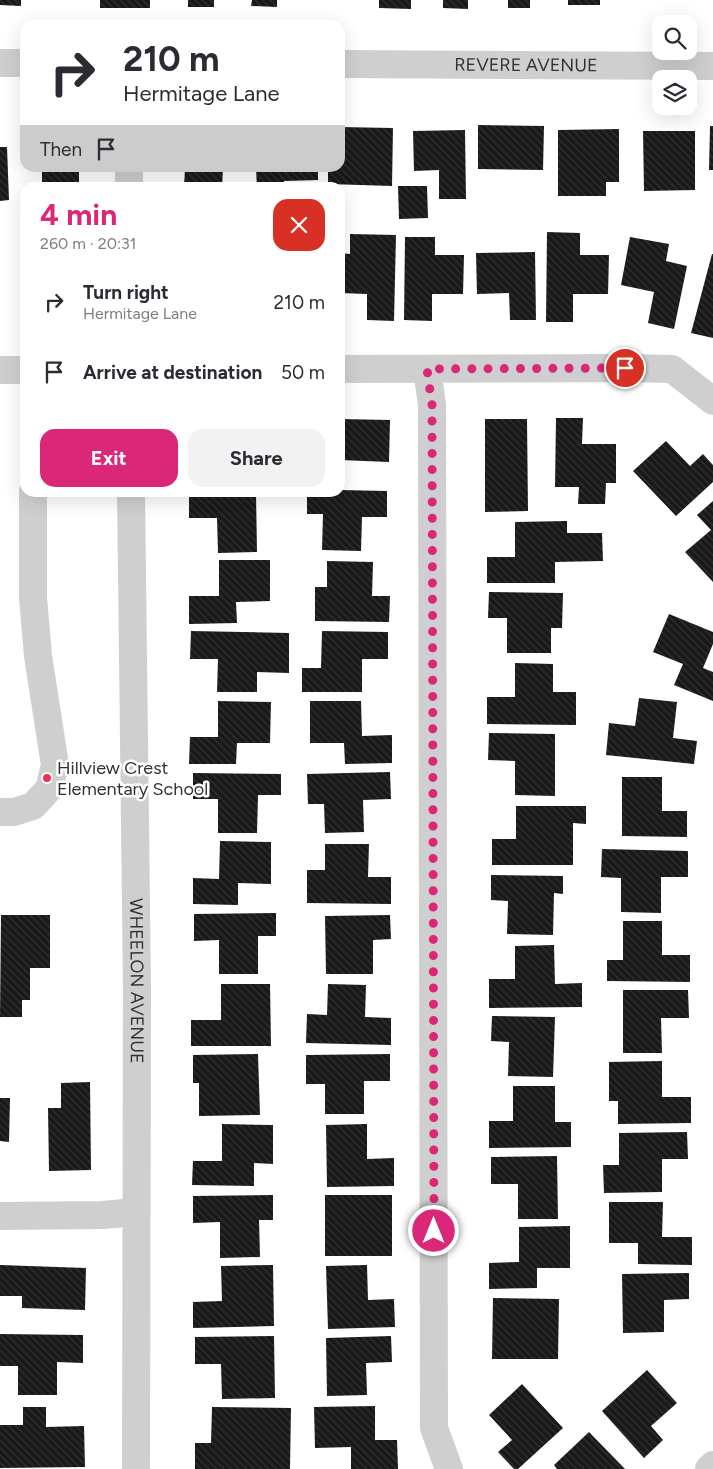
<!DOCTYPE html>
<html lang="en">
<head>
<meta charset="utf-8">
<style>
	body { margin:0; font-family:Figtree,sans-serif; background:#f2f2f3; color:#2b2b33; height:100vh; display:flex; flex-direction:column; font-size:19px; white-space:nowrap }
	* { box-sizing:border-box; margin:0 }
	p { font-size:16px; color:#7c7c81 }
	.icon { flex:none; width:28px; height:28px; fill:none; stroke:currentColor; stroke-width:2; stroke-linecap:round; stroke-linejoin:round }
	.map { position:relative; flex:1; overflow:hidden }
	.side { position:absolute; left:20px; top:182px; width:325px; height:315px; display:flex; flex-direction:column; background:#fff; border-radius:15px; box-shadow:0 5px 20px #0002 }
	.side>* { flex:none }
	.top-card { position:absolute; left:20px; top:20px; width:325px; height:152px; border-radius:15px; box-shadow:0 5px 20px #0002; background:#fff; color:#2b2b33; overflow:hidden }
	.tools { position:absolute; left:652px; top:15px; display:grid; gap:10px }
	.tools a { display:grid; place-items:center; width:45px; height:45px; border-radius:10px; background:#fff; box-shadow:0 5px 20px #0002; font-size:25px }
	.pin { position:absolute; display:grid; place-items:center; width:42px; height:42px; color:#fff; margin:-21px; border:2px solid #fff; border-radius:50%; box-shadow:0 1px 5px #0007 }
	.me { position:absolute; width:55px; margin:-28px; rotate:0deg; stroke-linejoin:round; filter:drop-shadow(0 0 4px #0008) }
	.turn { display:flex; align-items:center; gap:18px; height:105px; padding:0 20px; font-size:22px }
	.turn .icon { width:65px; height:65px; stroke-width:2.5 }
	.turn b { display:block; font-size:35px; line-height:42px }
	.then { display:flex; align-items:center; height:48px; padding:0 20px; background:#0003; gap:10px; font-size:19px }
	.round { display:grid; place-items:center; flex:none; width:52px; height:52px; border-radius:15px; background:#f2f2f3 }
	.overview { display:flex; align-items:center; justify-content:space-between; height:85px; padding:0 20px }
	h1 { font-size:30px; font-weight:700; line-height:38px; color:#db2777 }
	.primary-button { display:flex; gap:10px; margin-top:auto; padding:10px 20px }
	.primary-button a { flex:1; height:58px; border-radius:15px; background:#db2777; color:#fff; font-size:20px; font-weight:700; line-height:58px; text-align:center }
	.primary-button a+a { background:#f2f2f3; color:#2b2b33 }
	ul { padding:0; list-style:none }
	li { display:flex; align-items:center; gap:15px; height:70px; padding:0 20px }
	li div { flex:1 }
	li b { display:block; font-size:19px }
	li em { font-style:normal }
	.map>svg:first-child { display:block }
	.building { fill:url(#building-back-hatch) }
	.lines { fill:none; stroke-linecap:round; stroke-linejoin:round }
	.minor { stroke:#cfcfcf; stroke-width:28 }
	.route { stroke:#db2777; stroke-width:9; stroke-dasharray:0 16.2 }
	.poi-dot { fill:#ee3053; stroke:#fff; stroke-width:2 }
	.labels { text-anchor:middle; dominant-baseline:central; stroke-width:5; stroke-linejoin:round; paint-order:stroke }
	.street-label { font-size:18px; fill:#323232; stroke:#fff }
	.poi-label { font-size:18px; fill:#323232; stroke:#fff; text-anchor:start }
</style>
</head>
<body>
<div class="map">
<svg width="713" height="1469" viewBox="0 0 713 1469">
	<defs>
		<pattern id="building-back-hatch" width="6" height="6" patternUnits="userSpaceOnUse" patternTransform="scale(1.25)"><rect width="6" height="6" fill="#191919"/><path d="M-1 5l2 2M0 0l6 6M5-1l2 2" fill="none" stroke="#323232"/></pattern>
	</defs>
	<rect width="100%" height="100%" fill="#fff"/>
	<!-- building -->
	<path class="building" d="M0,0H21V6L0,5Z
		M100,0H150V8H100Z
		M188,0H214V7H188Z
		M252,0H277V7L251,6Z
		M379,0H411V9L379,8Z
		M443,0H468V9L443,8Z
		M508,0H530V8H508Z
		M568,0H600V5H568Z
		M478,125L544,126L543,170L478,169Z
		M710,126H713V170H709Z
		M340,127L393,128L392,186L328,184V168H340Z
		M619,129V182H606V196H558V130Z
		M465,130L466,199H439V170L414,171L413,131Z
		M643,131H695V190L644,191Z
		M0,147H7L9,200L0,201Z
		M42,168H79V188H42Z
		M185,168H223L222,188H184Z
		M256,168H318V180L284,181V188H257Z
		M398,186H427L428,218L399,219Z
		M547,232L580,233V255H609L608,294H573V322H546Z
		M350,234L396,235L394,321L367,320V294L340,293V253L350,254Z
		M405,237H435V255H464L463,294H432V321L404,320Z
		M630,237L669,244L666,261L687,266L674,329L648,323L654,292L621,285Z
		M535,252L536,320H510L509,293L477,294L476,253Z
		M712,254H713V338L691,333Z
		M556,418H583L582,444H616V483H606L605,504H578L579,487H555Z
		M340,419L390,420L389,462L340,460Z
		M485,419H527L528,511L485,512Z
		M666,441L690,466L703,454L713,465V482L676,516L633,471Z
		M340,490L387,491V517H362L361,551L322,550L323,514H307V492H340Z
		M189,492H256L257,552L218,553L217,518H189Z
		M713,501V582L685,552L711,530L697,515Z
		M567,521V533H602L603,561L555,562V583H487V557H515V522Z
		M219,560H270V601L236,602L237,623L189,624V596H219Z
		M327,561L373,562L372,596H390L389,622L315,621V587H327Z
		M489,592L563,593L562,628H551V653H507V618H488Z
		M669,614L713,632V644L703,668L713,672V701L674,685L683,664L653,652Z
		M191,631L289,633V673L257,672V692H217L218,659H190Z
		M322,631L388,632V659H362V692H302V668H321Z
		M515,663L553,664V692H576V725L487,724V697H515Z
		M639,698L677,702L673,738L697,741L694,764L606,755L609,723L635,726Z
		M218,701L271,702L270,743H237L236,764H189L190,737H218Z
		M310,701H361L362,736L392,735V763L345,764L344,743H310Z
		M489,733L555,734V796L515,795V761L488,760Z
		M390,772L391,799L363,800L364,832L325,833L324,804H308L307,774Z
		M193,773L281,774V795H258L257,833H218V799H193Z
		M622,777H662V811H687V837L622,836Z
		M516,806H586V824L573,823V865H492V839H516Z
		M220,841L271,842V884L238,883V905L193,904V878L219,879Z
		M325,844H369L368,877H391V904L307,903V870H325Z
		M602,849L688,851V877H661V913L621,912V878L601,877Z
		M491,875L563,876V894L554,893L553,935L507,934L508,901L491,900Z
		M276,913V936H258V974H219V940L194,941V914Z
		M1,915H50V968H30V1000H22V1017H0Z
		M390,915L391,939L373,940V974H326L325,916Z
		M623,921H662V955H690V982L607,981V960H623Z
		M554,945L555,984L582,983V1007L489,1008V979H515V946Z
		M221,984H270L271,1046H191V1020H221Z
		M328,984L366,985L365,1017L391,1018V1045L306,1043L307,1014L327,1015Z
		M623,990H688L689,1018H661L662,1053H623Z
		M492,1016L555,1017L553,1077L508,1076L509,1042L491,1041Z
		M258,1054L260,1115L199,1116V1083H193V1055Z
		M390,1054V1081H364V1114H325V1084H306V1055Z
		M662,1061V1097H691V1123L618,1124V1101H609V1062Z
		M90,1082L91,1170L49,1171L48,1108H61V1083Z
		M513,1086H555V1122H571V1147L489,1148V1121H513Z
		M0,1098H10L9,1142L0,1141Z
		M222,1124L273,1125V1164L254,1163V1186L192,1185L193,1161H222Z
		M367,1124V1159L394,1158V1186L327,1187L326,1125Z
		M687,1132L688,1159H662V1192L604,1193L603,1165H619V1133Z
		M557,1156L558,1219H518V1184H491V1157Z
		M273,1195V1220H259L260,1257L220,1258V1222L193,1223V1196Z
		M325,1195H392V1256H325Z
		M609,1202H663L662,1237H692V1265L638,1264V1243H609Z
		M570,1226V1268H537V1288L489,1289V1263L519,1262V1227Z
		M0,1265L86,1268L85,1310L22,1308V1296H0Z
		M273,1265L274,1326L193,1328V1302L222,1301L221,1266Z
		M367,1265L368,1300L394,1299L395,1327L328,1329L326,1266Z
		M689,1273V1299L664,1300V1332L623,1333L622,1274Z
		M493,1298L559,1299L558,1359H492Z
		M0,1334L83,1335V1363L57,1362V1395H18V1366H0Z
		M274,1336L275,1398L222,1399L221,1364H195V1337Z
		M391,1336L392,1362L366,1363L367,1395L327,1396L326,1338Z
		M647,1370L677,1403L651,1426L663,1440L644,1458L602,1411Z
		M522,1384L563,1428L518,1469H514L498,1452L512,1440L489,1415Z
		M375,1406V1440H397L398,1469H351V1447L315,1448L314,1407Z
		M23,1407H46V1427L84,1426L85,1467L0,1468V1425H23Z
		M212,1407L291,1408L290,1469H195V1443H211Z
		M589,1432L625,1469H557L554,1465Z"/>
	<g class="lines">
		<!-- minor -->
		<g class="minor">
			<path d="M0,63H25"/>
			<path id="s1" d="M340,64L713,66"/>
			<path d="M129,168V188"/>
			<path d="M340,369L625,368L672,369L713,401"/>
			<path d="M427,369L432,405L434,1428L449,1469"/>
			<path d="M0,370H25"/>
			<path id="s2" d="M131,492L137,988L136,1469"/>
			<path d="M0,812H14L33,806L49,789L55,765L38,656L33,597V492"/>
			<path d="M0,1216L103,1215L135,1212"/>
			<path d="M709,1469L713,1465"/>
		</g>
	</g>
	<g class="lines">
		<!-- route -->
		<path class="route" d="M434,1231L432,405L427,369L625,368"/>
	</g>
	<!-- markers -->
	<circle class="poi-dot" cx="47" cy="778" r="5"/>
	<g class="labels">
		<!-- street labels -->
		<g class="street-label">
			<text stroke="none"><textPath href="#s1" startOffset="186">REVERE AVENUE</textPath></text>
			<text stroke="none"><textPath href="#s2" startOffset="489">WHEELON AVENUE</textPath></text>
		</g>
		<!-- poi labels -->
		<g class="poi-label">
			<text x="57" y="768">Hillview Crest<tspan x="57" dy="21">Elementary School</tspan></text>
		</g>
	</g>
</svg>
<div class="tools">
<a><svg class="icon" aria-label="search" viewBox="0 0 24 24"><circle cx="10" cy="10" r="6"/><path d="M15 15l6 6"/></svg></a>
<a><svg class="icon" aria-label="layers" viewBox="0 0 24 24"><path d="M12 4l9 5-9 5-9-5zM3 14l9 5 9-5"/></svg></a>
</div>
<div class="pin" style="left:625px;top:368px;background:#d93025"><svg class="icon" aria-label="arrive" viewBox="0 0 24 24"><path d="M6 21V4h12l-3 4 3 4H6"/></svg></div>
<svg class="me" style="left:434px;top:1231px" viewBox="-20 -20 40 40"><circle r="17" fill="#db2777" stroke="#fff" stroke-width="3"/><path d="M0-11L8 9 0 5-8 9z" fill="#fff"/></svg>
<div class="top-card">
<div class="turn"><svg class="icon" aria-label="right" viewBox="0 0 24 24"><path d="M7 20v-9h11M14 6l5 5-5 5"/></svg><div><b>210 m</b>Hermitage Lane</div></div>
<div class="then">Then<svg class="icon" aria-label="arrive" viewBox="0 0 24 24"><path d="M6 21V4h12l-3 4 3 4H6"/></svg></div>
</div>
<section class="side">
<div class="overview"><div><h1>4 min</h1><p>260 m · 20:31</p></div><a class="round" style="background:#d93025;color:#fff"><svg class="icon" aria-label="close" viewBox="0 0 24 24"><path d="M6 6l12 12M18 6L6 18"/></svg></a></div>
<ul>
<li><svg class="icon" aria-label="right" viewBox="0 0 24 24"><path d="M7 20v-9h11M14 6l5 5-5 5"/></svg><div><b>Turn right</b><p>Hermitage Lane</p></div><em>210 m</em></li>
<li><svg class="icon" aria-label="arrive" viewBox="0 0 24 24"><path d="M6 21V4h12l-3 4 3 4H6"/></svg><div><b>Arrive at destination</b></div><em>50 m</em></li>
</ul>
<div class="primary-button"><a>Exit</a><a>Share</a></div>
</section>
</div>
</body>
</html>
